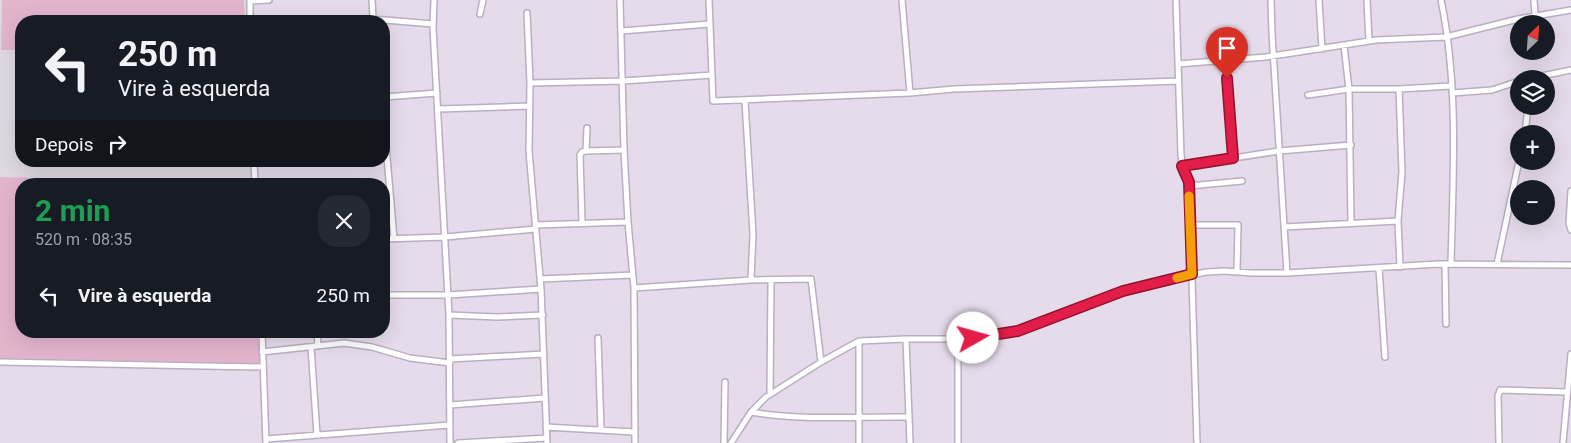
<!DOCTYPE html>
<html lang="pt">
<head>
<meta charset="utf-8">
<style>
	body { margin:0; font-family:Roboto,sans-serif; background:#242831; color:#f1f3f6; height:100vh; display:flex; flex-direction:column; font-size:19px; white-space:nowrap }
	* { box-sizing:border-box; margin:0 }
	p { font-size:16px; color:#9ea1a6 }
	.icon { flex:none; width:28px; height:28px; fill:none; stroke:currentColor; stroke-width:2; stroke-linecap:round; stroke-linejoin:round }
	.map { position:relative; flex:1; overflow:hidden }
	.details { position:absolute; left:15px; top:178px; width:375px; height:160px; display:flex; flex-direction:column; background:#171b24; border-radius:20px; box-shadow:0 5px 20px #0002 }
	.details>* { flex:none }
	.guide { position:absolute; left:15px; top:15px; width:375px; height:152px; border-radius:20px; box-shadow:0 5px 20px #0002; background:#171b24; color:#f1f3f6; overflow:hidden }
	.needle { width:32px; rotate:25deg }
	.fabs { position:absolute; left:1510px; top:15px; display:grid; gap:10px }
	.fabs a { display:grid; place-items:center; width:45px; height:45px; border-radius:50%; background:#171b24; box-shadow:0 5px 20px #0002; font-size:25px }
	.pin { position:absolute; display:grid; place-items:center; width:42px; height:42px; color:#fff; margin:-51px -21px; border-radius:50% 50% 50% 0; rotate:-45deg; box-shadow:0 0 5px #0007 }
	.pin .icon { rotate:45deg }
	.me { position:absolute; width:55px; margin:-28px; rotate:83deg; stroke-linejoin:round; filter:drop-shadow(0 0 4px #0008) }
	.turn { display:flex; align-items:center; gap:18px; height:105px; padding:0 20px; font-size:22px }
	.turn .icon { width:65px; height:65px; stroke-width:2.5 }
	.turn b { display:block; font-size:35px; line-height:42px }
	.then { display:flex; align-items:center; height:48px; padding:0 20px; background:#0003; gap:10px; font-size:19px }
	.round { display:grid; place-items:center; flex:none; width:52px; height:52px; border-radius:20px; background:#242831 }
	.headline { display:flex; align-items:center; justify-content:space-between; height:85px; padding:0 20px }
	h1 { font-size:30px; font-weight:700; line-height:38px; color:#1e9e55 }
	ul { padding:0; list-style:none }
	li { display:flex; align-items:center; gap:15px; height:65px; padding:0 20px }
	li div { flex:1 }
	li b { display:block; font-size:19px }
	li em { font-style:normal }
	.map>svg:first-child { display:block }
	.residential { fill:#e6dbea; fill-rule:evenodd }
	.industrial { fill:#dfdae2 }
	.green { fill:#e3b5cd }
	.lines { fill:none; stroke-linecap:round; stroke-linejoin:round }
	.minor-casing { stroke:#baafc0; stroke-width:8 }
	.minor { stroke:#fff; stroke-width:5 }
	.route-casing { stroke:#92132f; stroke-width:12 }
	.route { stroke:#e11d48; stroke-width:9 }
	.slow { stroke:#f59e0b; stroke-width:9 }
</style>
</head>
<body>
<div class="map">
<svg width="1571" height="443" viewBox="0 0 1571 443">
	<rect width="100%" height="100%" fill="#f0e8f2"/>
	<!-- residential -->
	<path class="residential" d="M0,0H1571V443H0ZM21,21H384V161H21ZM1519,24H1546V51H1519ZM1519,79H1546V106H1519ZM1519,134H1546V161H1519ZM21,184H384V331H21ZM1519,189H1546V216H1519Z"/>
	<!-- industrial -->
	<path class="industrial" d="M0,0H244L245,21H21V161H252L253,183L0,177Z"/>
	<!-- green -->
	<path class="green" d="M2,0H244L245,21H21V50H1Z
		M0,177L253,183L21,184V331H259L260,364L0,358Z"/>
	<g class="lines">
		<!-- minor casing -->
		<g class="minor-casing">
			<path id="minor" d="M250,0V21
				M372,0L373,19L433,24
				M434,0L433,28L449,315L450,443
				M620,0L624,150L628,222L634,288L635,443
				M709,0L713,101L910,93L954,89L1178,81
				M902,0L910,93
				M1176,0L1181,155L1182,164L1189,182L1197,443
				M1271,0L1272,34L1287,273
				M1319,0L1322,49
				M1367,0L1369,41
				M1441,0C1459,86 1453,177 1451,264
				M1534,0L1535,15
				M250,1L269,0
				M527,13L530,83L529,151L541,289L547,443
				M480,14L483,0
				M621,31L709,24
				M1344,46L1349,89L1351,223
				M1226,60L1233,158
				M1178,64L1266,57L1376,40L1446,37L1518,19L1571,10
				M1527,79L1571,70
				M530,83L623,81L712,75
				M1399,89L1402,172L1398,221L1400,267
				M1452,93L1492,90L1519,81
				M1308,95L1349,89H1399L1451,86
				M384,97L437,93
				M745,101L753,234L751,280
				M439,109L530,106
				M384,122L394,239
				M1525,134L1528,106
				M586,151L587,128
				M254,161L255,184
				M1182,166L1279,151L1351,145
				M1189,186L1242,181
				M1571,191L1569,223L1571,230
				M384,214H392
				M582,222L580,155L582,152L586,151L624,150
				M535,225L628,222
				M1190,225H1238L1237,272
				M1284,227L1398,221
				M384,239L445,237L536,229
				M1445,264L1446,324
				M1497,264L1519,161
				M1379,268L1385,357
				M540,279L633,275
				M634,288L751,280L811,279L821,362
				M384,295H448L541,289
				M449,315L497,317L543,315
				M262,331L266,443
				M317,331L318,346
				M598,338L601,430
				M906,339L910,443
				M958,339V443
				M859,341V443
				M311,347L317,435
				M262,352L344,343L372,347L410,358L450,363
				M450,359L544,354
				M0,362L262,367
				M770,394L771,280
				M450,405L545,398
				M751,412C803,421 856,416 909,417
				M546,427L634,432
				M266,439L450,425
				M458,443L547,438
				M724,443L725,382
				M731,443L751,412L766,397L821,362L859,341L906,339H958L989,337L1018,331L1123,291L1206,272L1225,271L1251,273H1287L1438,264L1571,265
				M1499,443L1498,396L1500,390L1567,392
				M1563,443L1571,354"/>
		</g>
		<!-- minor -->
		<use href="#minor" class="minor"/>
	</g>
	<g class="lines">
		<!-- route casing -->
		<g class="route-casing">
			<path id="route" d="M973,338L1018,331L1123,291L1192,274L1189,182L1182,166L1233,158L1227,78"/>
		</g>
		<!-- route -->
		<use href="#route" class="route"/>
		<!-- slow -->
		<path class="slow" d="M1177,278L1192,274L1189,196"/>
	</g>
</svg>
<div class="fabs">
<a><svg class="needle" viewBox="-14 -14 28 28"><path d="M0-13l5 13h-10z" fill="#e53935"/><path d="M0 13l5-13h-10z" fill="#9ea1a6"/></svg></a>
<a><svg class="icon" aria-label="layers" viewBox="0 0 24 24"><path d="M12 4l9 5-9 5-9-5zM3 14l9 5 9-5"/></svg></a>
<a>+</a>
<a>−</a>
</div>
<div class="pin" style="left:1227px;top:78px;background:#d93025"><svg class="icon" aria-label="arrive" viewBox="0 0 24 24"><path d="M6 21V4h12l-3 4 3 4H6"/></svg></div>
<svg class="me" style="left:973px;top:338px" viewBox="-20 -20 40 40"><circle r="19" fill="#fff"/><path d="M0-13L10 11 0 6-10 11z" fill="#e11d48"/></svg>
<div class="guide">
<div class="turn"><svg class="icon" aria-label="left" viewBox="0 0 24 24"><path d="M17 20v-9H6M10 6l-5 5 5 5"/></svg><div><b>250 m</b>Vire à esquerda</div></div>
<div class="then">Depois<svg class="icon" aria-label="right" viewBox="0 0 24 24"><path d="M7 20v-9h11M14 6l5 5-5 5"/></svg></div>
</div>
<section class="details">
<div class="headline"><div><h1>2 min</h1><p>520 m · 08:35</p></div><a class="round"><svg class="icon" aria-label="close" viewBox="0 0 24 24"><path d="M6 6l12 12M18 6L6 18"/></svg></a></div>
<ul>
<li><svg class="icon" aria-label="left" viewBox="0 0 24 24"><path d="M17 20v-9H6M10 6l-5 5 5 5"/></svg><div><b>Vire à esquerda</b></div><em>250 m</em></li>
</ul>
</section>
</div>
</body>
</html>
